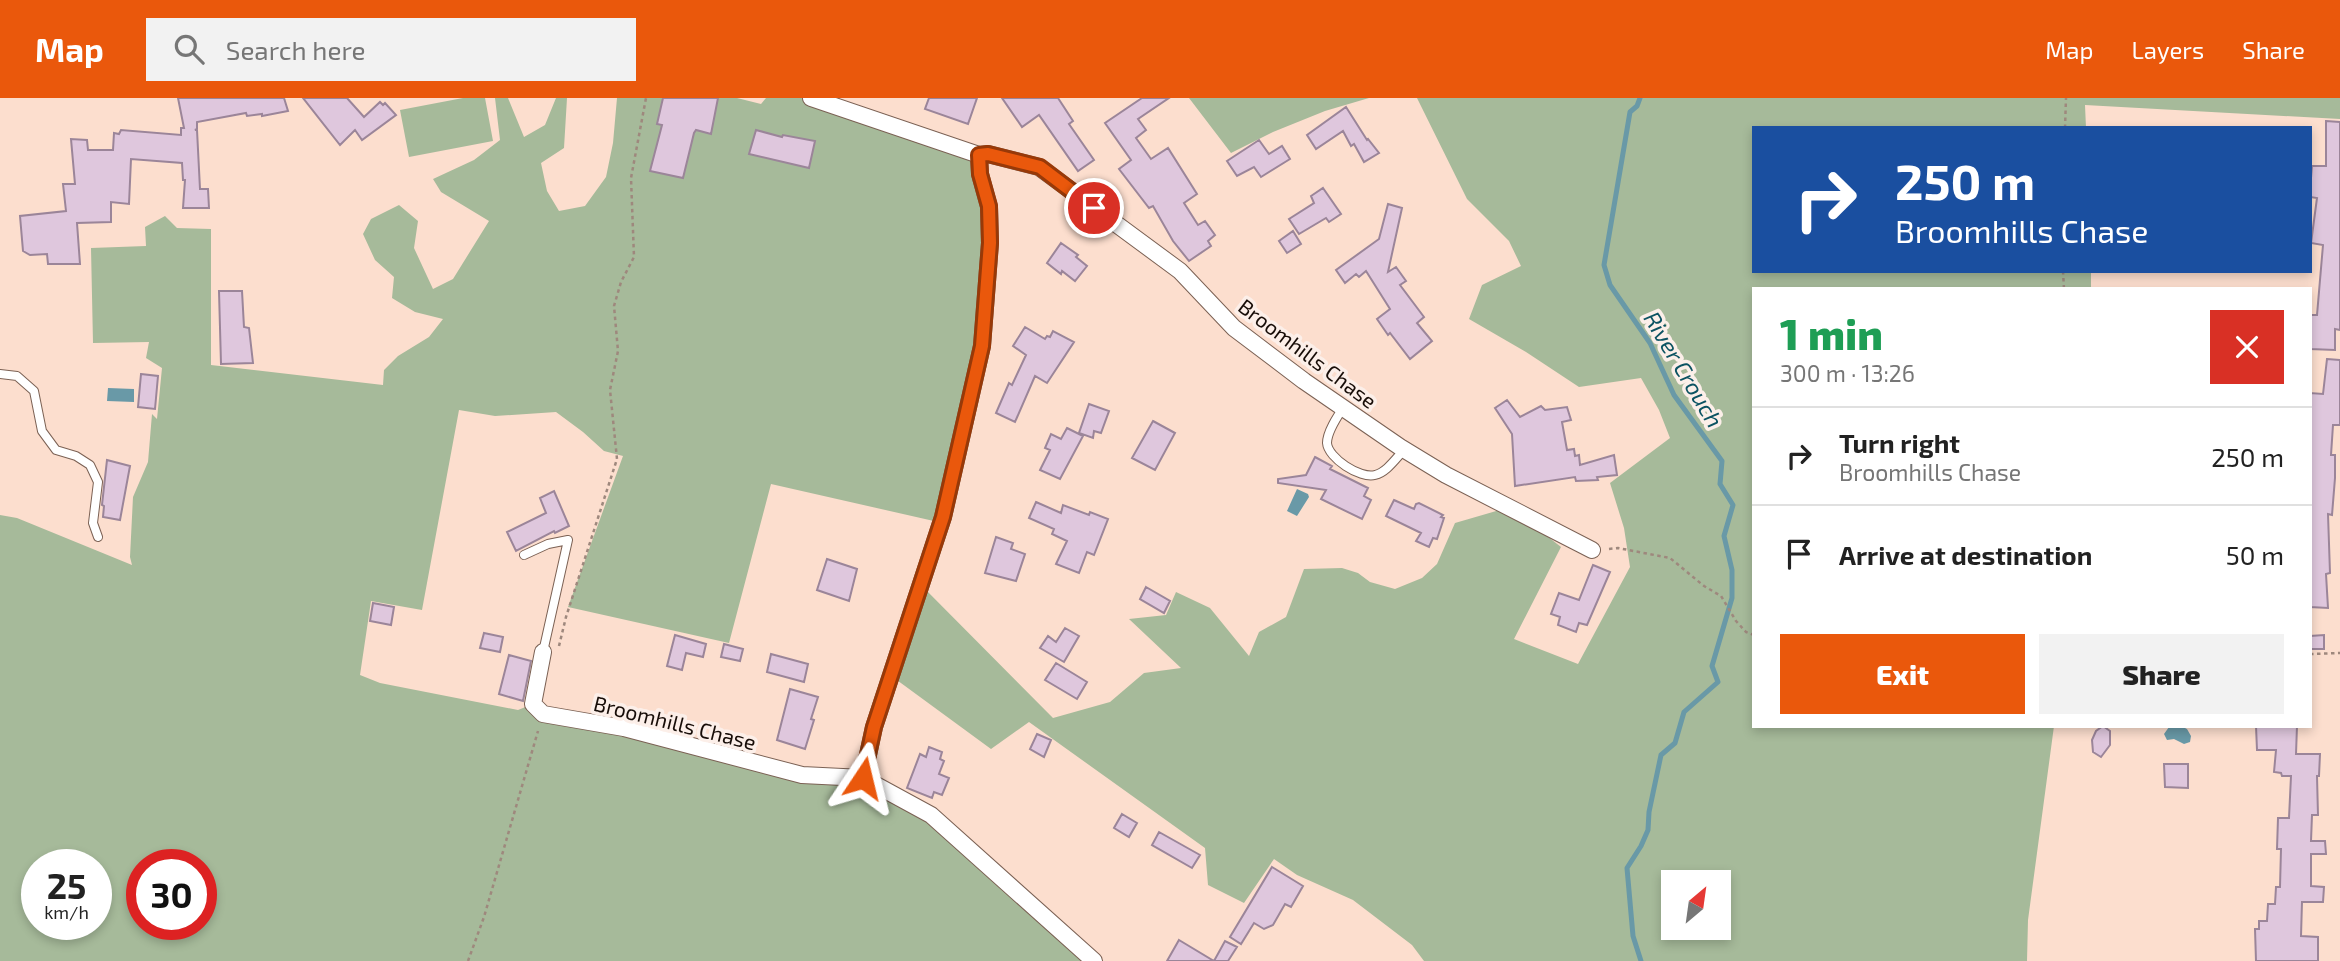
<!DOCTYPE html>
<html lang="en">
<head>
<meta charset="utf-8">
<style>
	body { margin:0; font-family:"Exo 2",sans-serif; background:#f2f2f2; color:#222; height:100vh; display:flex; flex-direction:column; font-size:26px; white-space:nowrap }
	* { box-sizing:border-box; margin:0 }
	p { font-size:23px; color:#767676 }
	.icon { flex:none; width:38px; height:38px; fill:none; stroke:currentColor; stroke-width:2; stroke-linecap:round; stroke-linejoin:round }
	.map { position:relative; flex:1; overflow:hidden }
	.side { position:absolute; left:1752px; top:189px; width:560px; height:441px; display:flex; flex-direction:column; background:#fff; border-radius:0px; box-shadow:0 4px 10px #0003 }
	.side>* { flex:none }
	.hud { position:absolute; left:1752px; top:28px; width:560px; height:147px; border-radius:0px; box-shadow:0 4px 10px #0003; background:#1a4fa0; color:#fff; overflow:hidden }
	.needle { width:46px; rotate:29deg }
	.fabs { position:absolute; left:1661px; top:772px; display:grid; gap:14px }
	.fabs a { display:grid; place-items:center; width:70px; height:70px; border-radius:0px; background:#fff; box-shadow:0 4px 10px #0003; font-size:35px }
	.speed { position:absolute; left:21px; top:751px; display:flex; gap:14px; font-size:35px; font-weight:700; text-align:center }
	.speed>* { display:grid; place-content:center; width:91px; height:91px; border-radius:50%; background:#fff; box-shadow:0 4px 10px #0003; line-height:1 }
	.speed small { font-size:18px; font-weight:400 }
	.speed .limit { border:10px solid #d22; background:#fff; color:#111 }
	.pin { position:absolute; display:grid; place-items:center; width:60px; height:60px; color:#fff; margin:-30px; border:4px solid #fff; border-radius:50%; box-shadow:0 2px 7px #0007 }
	.me { position:absolute; width:77px; margin:-38px; rotate:10deg; stroke-linejoin:round; filter:drop-shadow(0 0 5px #0008) }
	.turn { display:flex; align-items:center; gap:24px; height:147px; padding:0 28px; font-size:32px }
	.turn .icon { width:91px; height:91px; stroke-width:2.5 }
	.turn b { display:block; font-size:49px; line-height:60px }
	.round { display:grid; place-items:center; flex:none; width:74px; height:74px; border-radius:0px; background:#f2f2f2 }
	.summary { display:flex; align-items:center; justify-content:space-between; height:119px; padding:0 28px }
	h1 { font-size:42px; font-weight:800; line-height:52px; color:#1e9e55 }
	.action { display:flex; gap:14px; margin-top:auto; padding:14px 28px }
	.action a { flex:1; height:80px; border-radius:0px; background:#ea580c; color:#fff; font-size:28px; font-weight:800; line-height:80px; text-align:center }
	.action a+a { background:#f2f2f2; color:#222 }
	ul { padding:0; list-style:none }
	li { display:flex; align-items:center; gap:21px; height:98px; padding:0 28px; border-top:2px solid #e0e0e0 }
	li div { flex:1 }
	li b { display:block; font-size:26px }
	li em { font-style:normal }
	header { display:flex; align-items:center; gap:42px; box-sizing:border-box; height:98px; padding:0 35px; background:#ea580c; color:#fff }
	header strong { font-size:33px }
	nav { display:flex; gap:38px; margin-inline-start:auto; font-size:24px }
	.search { width:490px; height:63px; background:#f2f2f2; display:flex; align-items:center; gap:18px; box-sizing:border-box; padding:0 24px; border-radius:0px; color:#767676; font-size:26px }
	.map>svg:first-child { display:block }
	.green { fill:#a6ba9a; fill-rule:evenodd }
	.water { fill:#6999a7 }
	.lines { fill:none; stroke-linecap:round; stroke-linejoin:round }
	.stream { stroke:#6999a7; stroke-width:5 }
	.building { fill:#dfc7dd; stroke:#9b8599; stroke-width:2 }
	.lane-casing { stroke:#7b6154; stroke-width:10 }
	.street-casing { stroke:#7b6154; stroke-width:18 }
	.path { stroke:#9e887d; stroke-width:2.5; stroke-dasharray:3.5 3.5; stroke-linecap:butt }
	.lane { stroke:#fff; stroke-width:8 }
	.street { stroke:#fff; stroke-width:16 }
	.route-casing { stroke:#983908; stroke-width:18 }
	.route { stroke:#ea580c; stroke-width:12 }
	.labels { text-anchor:middle; dominant-baseline:central; stroke-width:7; stroke-linejoin:round; paint-order:stroke }
	.street-label { font-size:21px; fill:#170d08; stroke:#fcefe9 }
	.water-label { font-size:23px; font-style:italic; fill:#0c5362; stroke:#fcefe9 }
</style>
</head>
<body>
<header>
<strong>Map</strong>
<div class="search"><svg class="icon" aria-label="search" viewBox="0 0 24 24"><circle cx="10" cy="10" r="6"/><path d="M15 15l6 6"/></svg>Search here</div>
<nav><a>Map</a><a>Layers</a><a>Share</a></nav>
</header>
<div class="map">
<svg width="2340" height="863" viewBox="0 0 2340 863">
	<rect width="100%" height="100%" fill="#fcdece"/>
	<!-- green -->
	<path class="green" d="M463,0H485L493,43L409,59L400,12Z
		M495,0H508L524,39L545,27L556,0H567L564,50L541,65L547,93L559,113L585,108L606,79L613,45L617,0H737L761,6L766,0H811L979,57L990,145L947,426L771,386L729,545L568,509L623,358L604,353L583,334L556,314L495,318L459,312L422,512L371,503L360,577L380,585L518,612L533,606L545,608L847,680L920,718L1094,863H0V417L17,420L132,467L130,459L133,399L148,364L152,316L157,321L162,270L146,260L149,244L93,245L91,150L146,148L145,129L165,118L177,130L211,131V267L383,287L384,272L398,258L429,239L443,221L415,214L392,200L394,179L375,162L363,136L371,121L399,107L418,123L414,150L433,191L453,181L489,123L441,94L433,81L474,62L500,42ZM37,766H96V826H37ZM142,766H201V826H142Z
		M1189,0H1369L1325,13L1273,34L1231,55Z
		M1417,0H2340V21L2085,7L2086,30H1754V173H2091V191H1754V628H2054L2028,822L2027,863H1424L1412,847L1353,802L1297,777L1274,761L1244,805L1208,787L1205,750L1029,624L991,651L890,577L921,487L1053,620L1110,604L1144,575L1181,570L1129,521L1166,517L1176,494L1210,510L1249,558L1259,534L1286,519L1304,471L1342,470L1358,475L1370,484L1395,491L1422,480L1437,466L1455,425L1510,409L1561,449L1514,541L1578,566L1630,469L1624,430L1610,385L1670,340L1659,312L1641,280L1579,289L1526,254L1469,221L1482,187L1521,168L1509,143L1467,101ZM1673,784H1718V830H1673Z"/>
	<!-- water -->
	<path class="water" d="M108,290L134,291V304L107,303Z
		M1297,391L1308,396L1309,399L1297,418L1287,413Z
		M2181,628L2187,631L2191,638L2190,644L2184,646L2174,641L2167,642L2164,636L2169,629Z"/>
	<g class="lines">
		<!-- stream -->
		<path class="stream" d="M1640,0L1637,8L1630,14L1604,167L1610,187L1650,245L1674,297L1722,363L1720,386L1733,407L1724,438L1732,472V500L1712,568L1718,584L1684,614L1675,645L1661,657L1649,714L1648,732L1641,748L1627,770L1633,838L1641,863"/>
	</g>
	<!-- building -->
	<path class="building" d="M178,0H284L288,13L262,18V16L247,18L246,15L197,24V31L195,32H197L200,91H208L209,110H183L185,82H183L182,65L131,61L129,106L111,104V124L77,125L80,166H48L47,156L30,157L23,153L20,118L66,113L63,86H75L71,41L87,42L88,52H113L114,35L119,36L121,32L181,37V30H184Z
		M303,0H347L364,19L380,4L383,7L385,5L396,17L362,42L355,32L340,47Z
		M663,0H718L711,36L696,32L694,35L683,80L650,73L662,27L657,26Z
		M929,0H977L968,26L925,11Z
		M1002,0H1058L1073,23L1069,26L1094,62L1078,73L1039,17L1022,29Z
		M1142,0H1169L1138,21L1146,32L1136,40L1151,61L1168,50L1197,96L1184,105L1198,127L1205,123L1215,137L1208,143L1211,148L1189,163L1173,143L1153,108L1149,110L1119,71L1131,62L1105,25Z
		M1346,9L1367,42L1368,41L1379,55L1364,64L1354,46L1351,48L1343,33L1316,51L1307,37Z
		M2326,23L2340,24V232L2335,231V252L2310,251V217H2317L2323,147L2311,145L2317,100L2310,99V92L2312,68H2326Z
		M756,32L782,39L783,37L815,43L809,70L749,56Z
		M1259,42L1269,56L1282,48L1290,61L1261,79L1254,69L1237,78L1227,63Z
		M1323,90L1341,116L1329,124L1326,120L1299,136L1289,121L1314,105L1311,98Z
		M1388,106L1402,110L1388,174L1396,169L1406,183L1400,187L1424,219L1417,225L1432,243L1410,261L1390,235L1388,237L1377,221L1390,211L1366,173L1359,179L1356,176L1345,185L1336,172L1379,141Z
		M1293,133L1301,146L1287,155L1279,143Z
		M1061,145L1078,157L1076,159L1087,168L1075,183L1062,173L1061,176L1047,165Z
		M219,193H242L244,229L249,230L253,265L221,266Z
		M1025,229L1045,241L1047,238L1050,239L1053,233L1074,244L1047,285L1035,278L1015,324L996,315L1009,285L1012,287L1026,257L1013,248Z
		M2327,261L2340,262V327H2333L2331,357H2335V380L2332,417L2328,416L2330,475L2326,476L2328,510L2310,509V295L2323,296Z
		M141,276L158,278L155,311L138,309Z
		M1507,302L1520,319L1541,308L1545,312L1567,309L1571,322L1562,324L1567,352L1574,351L1575,358L1579,357L1580,367L1614,357L1617,377L1597,379L1598,382L1576,383L1575,379L1515,388L1512,336L1495,310Z
		M1089,306L1109,313L1101,335L1094,333L1093,340L1079,335Z
		M1153,323L1175,335L1155,372L1132,360Z
		M1067,330L1083,338L1060,381L1040,372L1050,352L1045,350L1051,336L1061,341Z
		M1315,359L1332,368L1330,371L1368,390L1364,398L1371,402L1362,421L1321,401L1326,392L1278,385V381L1306,377Z
		M107,362L130,368L120,422L103,419L104,408L102,407Z
		M554,393L569,428L555,435L554,433L516,453L507,434L546,415L540,400Z
		M1394,402L1414,411L1416,406L1419,405L1443,417L1441,419L1444,420L1437,441L1433,440L1429,449L1416,443L1421,435L1386,418Z
		M1036,404L1061,415L1063,407L1089,417L1090,414L1108,421L1094,457L1087,454L1079,475L1056,466L1067,443L1052,436L1054,431L1029,420Z
		M996,439L1013,445L1011,451L1025,456L1016,483L985,475Z
		M827,461L857,471L849,503L817,492Z
		M1593,467L1610,474L1587,527L1579,525L1576,534L1558,527L1560,519L1551,516L1559,495L1579,502Z
		M1146,489L1170,503L1164,515L1140,501Z
		M373,505L394,509L391,527L370,523Z
		M1065,530L1079,538L1064,564L1040,550L1048,538L1056,544Z
		M484,535L503,539L500,554L480,550Z
		M675,537L706,546L703,559L686,555L682,572L667,568Z
		M2324,537V551H2310V538Z
		M724,546L743,551L740,563L721,559Z
		M771,556L808,566L804,584L767,574Z
		M509,557L531,563L523,603L499,596Z
		M1056,565L1087,584L1077,601L1045,582Z
		M790,591L818,599L811,621L814,622L805,651L777,642Z
		M2103,628L2110,633V647L2101,659L2093,654L2092,642L2096,633Z
		M2256,628H2297L2296,656H2320L2319,678H2317L2318,717H2312L2311,743H2325L2326,756H2311V788L2324,789L2323,804H2302L2301,838L2318,839V863H2256L2255,831H2259V823H2267L2268,806H2275L2276,789H2280L2281,751H2277L2278,720H2289L2291,678H2282L2281,675L2274,674L2276,652H2257Z
		M1037,636L1051,642L1044,659L1030,651Z
		M929,649L942,654L940,661L944,663L939,676L949,680L942,697L934,694L932,700L907,690L920,656L926,659Z
		M2164,666H2188V690L2165,689Z
		M1122,716L1137,725L1129,739L1114,730Z
		M1159,734L1200,757L1192,770L1152,747Z
		M1272,769L1303,788L1291,809L1285,806L1273,827L1264,831L1254,825L1241,846L1230,839Z
		M1179,842L1214,863L1225,843L1237,849L1228,863H1167Z"/>
	<g class="lines">
		<!-- lane casing -->
		<g class="lane-casing">
			<path id="lane" d="M0,276L17,278L34,293L42,333L56,352L76,358L90,367L98,384L93,425L98,439
				M1343,310C1337,319 1327,334 1327,345C1328,360 1360,381 1375,377C1387,374 1396,360 1404,352
				M524,457L548,446L568,442L543,554"/>
		</g>
		<!-- street casing -->
		<g class="street-casing">
			<path id="street" d="M811,0L979,57L988,56L1039,69L1180,173L1234,230L1304,283L1400,349L1446,377L1592,452
				M979,57L980,76L989,109L990,145L982,248L943,419L874,629L863,680L931,717L1094,863
				M543,554L533,606L543,616L624,630L802,677L863,680"/>
		</g>
		<!-- path -->
		<path class="path" d="M2065,30L2066,0
			M2063,173L2064,191
			M1609,451L1618,450L1670,460L1704,488L1721,498L1736,523L1746,534L1754,537
			M559,548L566,519L617,361L610,292L618,253L614,208L621,184L634,159L631,80L646,0
			M2310,556L2340,555
			M468,863L484,819L538,633"/>
		<!-- lane -->
		<use href="#lane" class="lane"/>
		<!-- street -->
		<use href="#street" class="street"/>
	</g>
	<g class="lines">
		<!-- route casing -->
		<g class="route-casing">
			<path id="route" d="M863,680L874,629L943,419L982,248L990,145L989,108L980,76L979,57L988,56L1040,69L1094,110"/>
		</g>
		<!-- route -->
		<use href="#route" class="route"/>
	</g>
	<g class="labels">
		<!-- street labels -->
		<g class="street-label">
			<text transform="translate(1308 255) rotate(37)">Broomhills Chase</text>
			<text transform="translate(675 624) rotate(14)">Broomhills Chase</text>
		</g>
		<!-- water labels -->
		<g class="water-label">
			<text transform="translate(1684 271) rotate(59)">River Crouch</text>
		</g>
	</g>
</svg>
<div class="fabs">
<a><svg class="needle" viewBox="-14 -14 28 28"><path d="M0-13l5 13h-10z" fill="#e53935"/><path d="M0 13l5-13h-10z" fill="#767676"/></svg></a>
</div>
<div class="speed"><div>25<small>km/h</small></div><div class="limit">30</div></div>
<div class="pin" style="left:1094px;top:110px;background:#d93025"><svg class="icon" aria-label="arrive" viewBox="0 0 24 24"><path d="M6 21V4h12l-3 4 3 4H6"/></svg></div>
<svg class="me" style="left:863px;top:680px" viewBox="-20 -20 40 40"><path d="M0-17L14 15 0 8-14 15z" fill="#ea580c" stroke="#fff" stroke-width="4"/></svg>
<div class="hud">
<div class="turn"><svg class="icon" aria-label="right" viewBox="0 0 24 24"><path d="M7 20v-9h11M14 6l5 5-5 5"/></svg><div><b>250 m</b>Broomhills Chase</div></div>
</div>
<section class="side">
<div class="summary"><div><h1>1 min</h1><p>300 m · 13:26</p></div><a class="round" style="background:#d93025;color:#fff"><svg class="icon" aria-label="close" viewBox="0 0 24 24"><path d="M6 6l12 12M18 6L6 18"/></svg></a></div>
<ul>
<li><svg class="icon" aria-label="right" viewBox="0 0 24 24"><path d="M7 20v-9h11M14 6l5 5-5 5"/></svg><div><b>Turn right</b><p>Broomhills Chase</p></div><em>250 m</em></li>
<li><svg class="icon" aria-label="arrive" viewBox="0 0 24 24"><path d="M6 21V4h12l-3 4 3 4H6"/></svg><div><b>Arrive at destination</b></div><em>50 m</em></li>
</ul>
<div class="action"><a>Exit</a><a>Share</a></div>
</section>
</div>
</body>
</html>
